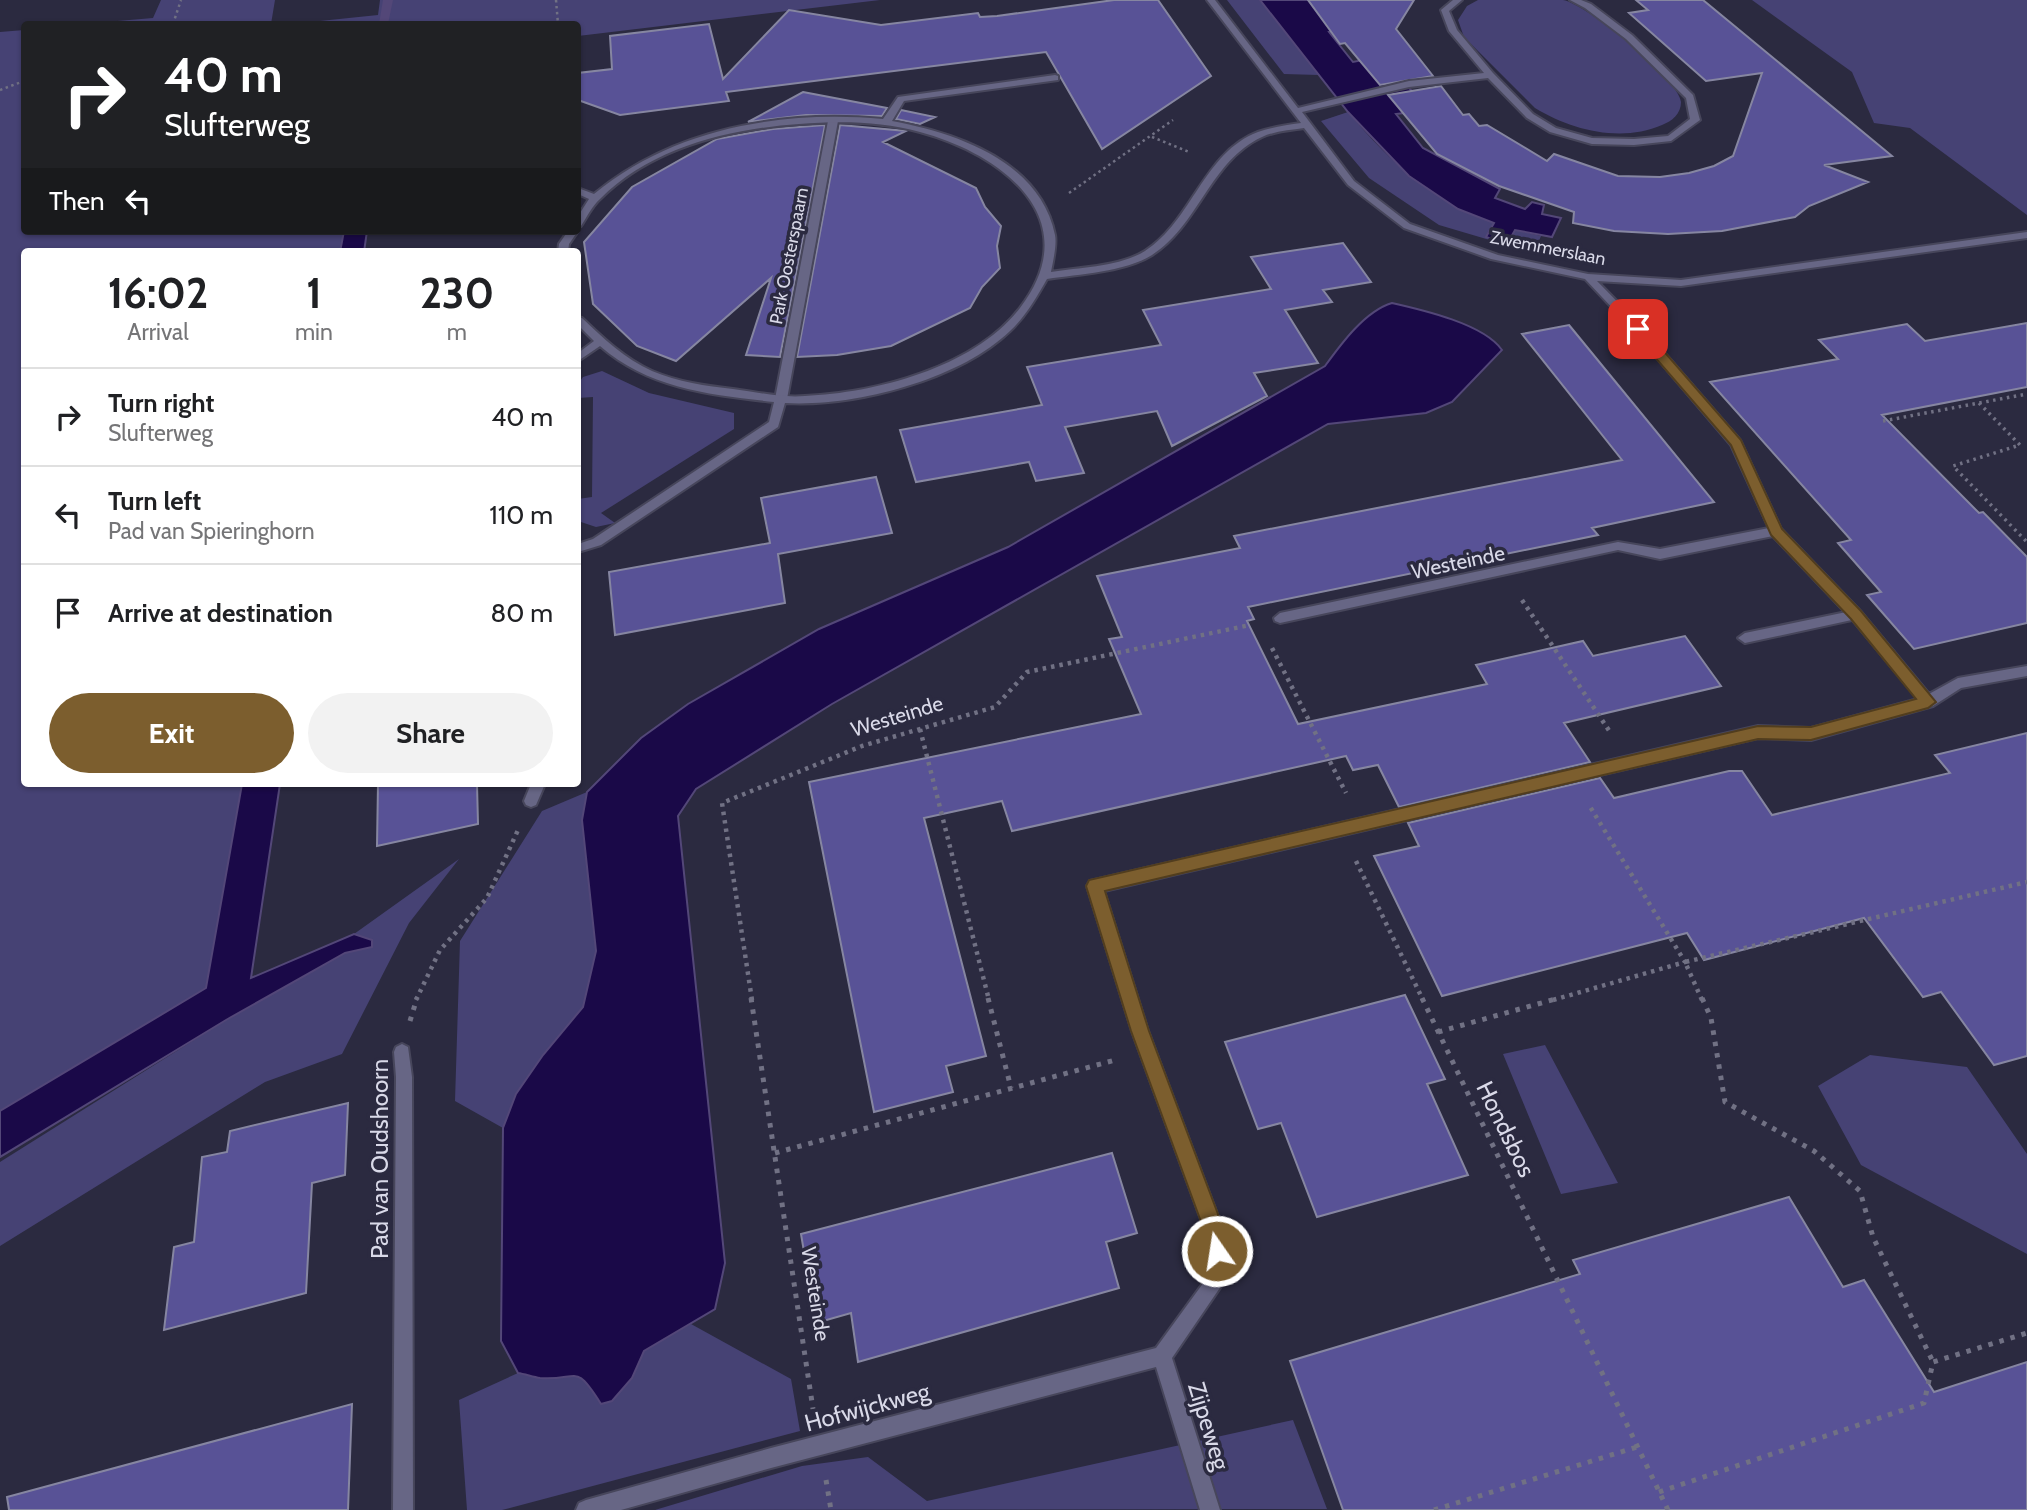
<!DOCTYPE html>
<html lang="en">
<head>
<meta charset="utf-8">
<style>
	body { margin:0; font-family:Cabin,sans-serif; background:#f2f2f2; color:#202124; height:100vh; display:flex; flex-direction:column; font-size:26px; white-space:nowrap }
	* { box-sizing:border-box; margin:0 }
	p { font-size:23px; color:#757577 }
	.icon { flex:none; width:38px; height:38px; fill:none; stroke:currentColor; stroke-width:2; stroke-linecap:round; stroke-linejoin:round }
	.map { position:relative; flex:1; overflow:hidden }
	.details { position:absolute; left:21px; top:248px; width:560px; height:539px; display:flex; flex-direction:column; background:#fff; border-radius:7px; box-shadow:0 2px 5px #0004 }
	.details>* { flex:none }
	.guide { position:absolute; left:21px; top:21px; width:560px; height:214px; border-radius:7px; box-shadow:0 2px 5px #0004; background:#202124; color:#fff; overflow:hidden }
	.pin { position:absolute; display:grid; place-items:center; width:60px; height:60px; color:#fff; margin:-30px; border-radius:14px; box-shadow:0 4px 10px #0006 }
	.me { position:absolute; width:77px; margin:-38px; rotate:347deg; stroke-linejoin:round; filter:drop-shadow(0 0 5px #0008) }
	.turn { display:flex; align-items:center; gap:24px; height:147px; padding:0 28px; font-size:32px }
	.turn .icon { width:91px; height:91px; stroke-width:2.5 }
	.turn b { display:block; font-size:49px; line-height:60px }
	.then { display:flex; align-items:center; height:66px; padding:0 28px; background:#0003; gap:14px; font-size:26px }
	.eta { display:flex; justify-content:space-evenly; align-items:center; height:119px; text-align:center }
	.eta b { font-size:42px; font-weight:800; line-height:49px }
	.cta { display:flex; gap:14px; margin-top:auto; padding:14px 28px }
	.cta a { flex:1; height:80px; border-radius:42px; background:#7c5e2e; color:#fff; font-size:28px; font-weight:800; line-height:80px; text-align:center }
	.cta a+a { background:#f2f2f2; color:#202124 }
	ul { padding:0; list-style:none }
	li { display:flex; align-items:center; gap:21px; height:98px; padding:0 28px; border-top:2px solid #e0e0e0 }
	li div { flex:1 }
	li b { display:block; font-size:26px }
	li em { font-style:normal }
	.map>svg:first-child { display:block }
	.green { fill:#464274 }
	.water { fill:#1a0948; stroke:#534778; stroke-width:2 }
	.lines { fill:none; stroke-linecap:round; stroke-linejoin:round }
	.stream { fill:#534778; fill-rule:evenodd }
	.building { fill:#585296; stroke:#8686a1; stroke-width:2 }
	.lane-casing { stroke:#47465b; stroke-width:4 }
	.street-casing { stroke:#47465b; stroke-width:4 }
	.path-far3 { stroke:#717184; stroke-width:2.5; stroke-dasharray:2.5 3.5; stroke-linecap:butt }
	.path-far2 { stroke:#717184; stroke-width:3.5; stroke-dasharray:2.5 4.5; stroke-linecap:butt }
	.path-far1 { stroke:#717184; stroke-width:4.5; stroke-dasharray:3.5 5; stroke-linecap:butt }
	.path { stroke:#717184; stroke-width:5; stroke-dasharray:4.5 7; stroke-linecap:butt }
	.lane { fill:#676685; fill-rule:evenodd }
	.street { fill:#676685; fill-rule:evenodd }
	.route { fill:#7c5e2e; stroke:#513d1e; stroke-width:2 }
	.labels { text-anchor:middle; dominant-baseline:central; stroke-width:7; stroke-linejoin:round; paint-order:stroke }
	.far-street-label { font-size:18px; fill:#d9d9e8; stroke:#2b2a40 }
	.street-label { font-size:21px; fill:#d9d9e8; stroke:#2b2a40 }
	.near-street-label { font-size:24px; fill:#d9d9e8; stroke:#2b2a40 }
</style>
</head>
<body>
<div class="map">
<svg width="2027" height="1510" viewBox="0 0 2027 1510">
	<rect width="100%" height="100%" fill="#2b2a40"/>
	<!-- green -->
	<path class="green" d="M161,0H275L271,24H82L153,18Z
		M380,0H880L578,36V24H291L378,15Z
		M1227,0H1263L1319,75L1284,74Z
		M1478,0C1505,0 1536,0 1563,0C1587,4 1680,80 1681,102C1681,114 1672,121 1662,125C1621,143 1571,130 1535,108L1464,37L1458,20L1467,6Z
		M1752,0H2027V215L1910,128L1874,123L1852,72Z
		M24,30V231H346L342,252H24V784H262L231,991L0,1128V32Z
		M1348,112C1393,165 1428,197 1494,223L1487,237L1506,244L1515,230L1541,236L1534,253L1439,225L1369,178L1321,121Z
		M602,371L649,393L734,413V429L601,513L615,523L596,527L578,521V499L592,497L593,397L578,398V384L583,377Z
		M587,792L596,951L583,1007L503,1128L455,1101L460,941L542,811Z
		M459,859L409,923L342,1054L265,1082L0,1246V1162L226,1020L345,953L371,947L372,940L354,934Z
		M1545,1045L1618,1183L1561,1194L1503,1054Z
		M1870,1055L1967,1067L2027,1154V1254L1861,1165L1818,1086Z
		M691,1324L791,1379L800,1431L502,1510H467L459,1400L518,1373L573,1374L587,1382Z
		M1293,1420L1327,1509L655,1510L802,1466L868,1457L927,1501Z"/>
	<!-- water -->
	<path class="water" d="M1260,0H1334V31L1329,32L1353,62L1378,57L1414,93L1412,112L1396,114L1423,148L1500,189L1495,198L1525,209L1532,202L1544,205L1542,214L1561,218L1552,237L1515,230L1507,244L1486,237L1494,223L1458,209L1409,176L1348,112Z
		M344,231H367L364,252H340Z
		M1392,303C1423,310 1484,324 1502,350L1452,402L1426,413L1328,424L832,704L696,789L678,816L725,1263L715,1309L644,1351L632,1378L612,1401L601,1404C574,1361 579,1381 540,1378C533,1377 525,1374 518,1373L501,1341L503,1128L516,1094L543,1055L583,1007L596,951L582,820L587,792L641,738L688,704L819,629L1008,547L1325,366C1341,344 1365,311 1392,303Z
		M242,784H280L251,978L354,934L372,940V947L345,953L226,1020L0,1157V1111L206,988Z"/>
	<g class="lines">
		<!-- stream -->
		<path class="stream" d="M383,0H393L388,24H379Z"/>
	</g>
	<!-- building -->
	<path class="building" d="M1114,0H1158L1211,76L1102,149L1046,52L726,92L729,101L620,115L578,100V73L612,69L610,36L709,24L723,79L789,10L881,25L978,13L980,17L997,16Z
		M1308,0H1414L1396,29L1433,76L1380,85L1345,43L1340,44Z
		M1636,0H1703L1892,156L1824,165L1868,182L1809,206L1795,217L1722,231L1668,234L1614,231L1573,223L1574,212L1499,186L1437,154L1388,95L1441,86L1463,115L1469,114L1479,126L1487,125L1547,161L1554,154L1618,176L1660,177L1689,173L1714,166L1733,156L1762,73L1706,81L1629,13L1648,10Z
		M803,92L887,108L882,116L806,115L748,122Z
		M901,110L935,117L920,124L896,119Z
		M825,125L780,357L746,355L771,278L676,361L637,346L593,304L584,242L632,187L717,139L773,129Z
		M840,125L906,131L883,142L976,188L985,207L1001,226L997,246L1000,268L982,287L970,308L891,346L837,355L797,357Z
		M1343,243L1371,282L1323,290L1332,302L1285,310L1318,363L1254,373L1267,396L1172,446L1157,411L1065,427L1084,473L1036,481L1029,462L916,482L900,430L1042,405L1027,367L1161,345L1143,310L1271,289L1251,257Z
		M2027,323V387L1882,415L1979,513L1983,512L2027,557V623L1914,649L1867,595L1881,592L1838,543L1851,540L1710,382L1838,359L1819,340L1907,324L1925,341Z
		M1569,325L1714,502L1592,528L1598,535L1248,607L1254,619L1247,621L1298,724L1487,684L1476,665L1583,641L1593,656L1685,636L1721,686L1564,723L1590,762L1399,807L1378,765L1353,770L1346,756L1012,831L1002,801L924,818L986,1056L946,1066L953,1092L874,1112L809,782L1141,714L1109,639L1122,637L1097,576L1240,548L1234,536L1622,460L1522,334Z
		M876,477L892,533L778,554L785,603L615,635L609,572L770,543L761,498Z
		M2027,733V1056L1994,1065L1941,992L1923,997L1864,918L1704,960L1687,933L1442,996L1374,856L1419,846L1408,823L1600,778L1614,798L1729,771H1742L1772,815L1950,773L1935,755Z
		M378,784H477L478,824L377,846Z
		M1405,995L1445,1079L1427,1084L1468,1175L1317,1217L1281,1123L1258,1129L1225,1042Z
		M348,1103L345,1175L312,1183L306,1293L164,1330L174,1247L194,1242L202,1157L227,1152L230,1131Z
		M1112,1153L1137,1233L1106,1242L1119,1288L858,1362L851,1313L816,1323L801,1234Z
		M1789,1197L1843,1287L1864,1280L1934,1392L2027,1362V1510H1343L1290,1361L1580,1274L1573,1260Z
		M352,1404L348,1510H9L7,1497Z"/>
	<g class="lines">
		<!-- lane casing -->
		<g class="lane-casing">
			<path id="lane" d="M833,118L838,121L787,399L781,403L775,399L828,121Z
				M1856,610L1862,615L1861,618L1745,643L1738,638L1745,633Z"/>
		</g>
		<!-- street casing -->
		<g class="street-casing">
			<path id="street" d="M1207,0H1215L1298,108L1409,81L1484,73L1449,31L1441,10L1453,0H1462L1449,11L1457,30L1493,73L1533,114L1556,128L1592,138L1634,139L1668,136L1690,119L1686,98L1626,39L1585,8L1570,0H1581L1591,4L1632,35L1693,95L1700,120L1671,141L1634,145L1592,144L1550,132L1527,118L1488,78L1409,87L1302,112L1354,181L1410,224L1498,255L1588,274L1681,280L2027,232V238L1681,286L1597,281L1642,327L1740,440L1781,529L1861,612L1929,694L1958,678L2027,666V676L1961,688L1933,706L1811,740L1758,738L1104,891L1148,1031L1223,1230L1230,1273L1172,1358L1220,1510H1200L1156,1367L771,1468L621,1510H576L579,1503L586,1500L771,1448L1156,1348L1212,1271L1205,1230L1132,1031L1087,886L1090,881L1758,726L1811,728L1918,699L1851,618L1773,536L1660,559L1618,550L1280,623L1275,621L1274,618L1280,613L1618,542L1660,549L1769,528L1731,445L1634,331L1585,279L1491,259L1404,228L1348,185L1304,128C1290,130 1275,131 1262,137C1210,161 1199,225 1152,255C1125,272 1079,274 1047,279C1036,298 1026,316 1010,331C959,380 855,407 785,403L778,427L601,545L578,552V544L593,539L769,422L774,402C712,395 649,389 600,346L578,361V353L594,341L578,325V317L582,318C603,338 625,359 652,371C678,382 706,386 733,389C757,392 781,398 805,396C876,393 975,367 1020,308C1088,219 1002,154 920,132C881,121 839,121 799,124C729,129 652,147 600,199C592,206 587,217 581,226L578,227V216L589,199L578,194V188L594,194C674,128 781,110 883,119L898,97L1055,75L1058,76V80L904,101L892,121C956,133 1040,161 1055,235C1057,245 1053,261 1051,272C1081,267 1119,267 1145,251C1192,221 1204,152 1258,132C1272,127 1287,125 1301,123Z
				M578,230V231L569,244L568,252H558L559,244L568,231Z
				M531,784H545L536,805L531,807L526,805L524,801Z
				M402,1044L408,1047L412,1077L413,1510H393L396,1077L394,1052L396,1047Z"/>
		</g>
		<!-- path-far3 -->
		<path class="path-far3" d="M556,0L558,24
			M173,24L181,0
			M0,90L24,81
			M1152,137L1189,152
			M1069,193L1173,120"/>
		<!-- path-far2 -->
		<path class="path-far2" d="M1979,403L2020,445L1953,466L2027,542
			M1883,421L2027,394"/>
		<!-- path-far1 -->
		<path class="path-far1" d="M1522,600L1610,732
			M1272,648L1346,793
			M920,729L989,1000
			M1356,861L1423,1000
			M416,1000L440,950L487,898L518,830
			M752,1000L722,803L862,746L995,707L1027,672L1250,625
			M1553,1000L1685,962L1589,805
			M1702,1000L1685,962L2027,882"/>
		<!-- path -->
		<path class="path" d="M751,998L813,1409
			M988,998L1011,1088
			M1422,998L1668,1510
			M1702,998L1711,1018L1725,1102L1814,1151L1860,1191L1873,1237L1933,1362
			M410,1021L417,998
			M1438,1032L1559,998
			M775,1153L1115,1060
			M826,1480L831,1510
			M1659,1492L1924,1403L1933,1362L2027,1333
			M1434,1510L1637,1447"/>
		<!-- lane -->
		<use href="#lane" class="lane"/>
		<!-- street -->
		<use href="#street" class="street"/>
	</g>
	<!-- route -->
	<path class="route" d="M1638,325L1642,326L1741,440L1782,529L1861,611L1936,702L1928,708L1811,740L1758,739L1105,891L1149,1031L1224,1230L1228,1251L1225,1259L1217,1262L1210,1259L1204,1230L1131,1031L1086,886L1089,880L1758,726L1811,727L1916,699L1851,619L1771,535L1731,445L1633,332V326Z"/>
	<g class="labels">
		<!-- far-street labels -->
		<g class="far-street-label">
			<text transform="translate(1548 248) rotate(11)">Zwemmerslaan</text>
			<text transform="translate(789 256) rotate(-79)">Park Oosterspaarn</text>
		</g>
		<!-- street labels -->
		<g class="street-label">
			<text transform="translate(1458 562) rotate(-12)">Westeinde</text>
			<text transform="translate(897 716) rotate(-17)">Westeinde</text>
			<text transform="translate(816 1294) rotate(81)">Westeinde</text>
		</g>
		<!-- near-street labels -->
		<g class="near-street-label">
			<text transform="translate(1506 1129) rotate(64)">Hondsbos</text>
			<text transform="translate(379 1159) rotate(-90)">Pad van Oudshoorn</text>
			<text transform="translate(867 1407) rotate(-15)">Hofwijckweg</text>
			<text transform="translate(1209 1426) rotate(73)">Zijpeweg</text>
		</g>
	</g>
</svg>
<div class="pin" style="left:1638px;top:329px;background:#d93025"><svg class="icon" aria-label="arrive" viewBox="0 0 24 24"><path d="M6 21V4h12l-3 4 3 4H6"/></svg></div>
<svg class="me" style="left:1217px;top:1251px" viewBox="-20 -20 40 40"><circle r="17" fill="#7c5e2e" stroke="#fff" stroke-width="3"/><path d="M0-11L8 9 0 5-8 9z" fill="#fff"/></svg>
<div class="guide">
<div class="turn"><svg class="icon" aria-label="right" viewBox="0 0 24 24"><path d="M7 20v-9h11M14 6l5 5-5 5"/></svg><div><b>40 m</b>Slufterweg</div></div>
<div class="then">Then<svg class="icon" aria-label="left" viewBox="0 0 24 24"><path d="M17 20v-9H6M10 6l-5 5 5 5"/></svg></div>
</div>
<section class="details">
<div class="eta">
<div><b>16:02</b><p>Arrival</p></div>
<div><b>1</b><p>min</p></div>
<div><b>230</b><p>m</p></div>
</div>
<ul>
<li><svg class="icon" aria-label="right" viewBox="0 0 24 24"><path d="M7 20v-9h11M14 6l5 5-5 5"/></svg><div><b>Turn right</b><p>Slufterweg</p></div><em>40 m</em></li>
<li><svg class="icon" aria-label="left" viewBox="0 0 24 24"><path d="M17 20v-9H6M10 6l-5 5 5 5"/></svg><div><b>Turn left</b><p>Pad van Spieringhorn</p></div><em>110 m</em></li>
<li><svg class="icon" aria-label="arrive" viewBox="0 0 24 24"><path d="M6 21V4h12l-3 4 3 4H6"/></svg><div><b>Arrive at destination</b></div><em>80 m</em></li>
</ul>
<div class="cta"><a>Exit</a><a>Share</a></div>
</section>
</div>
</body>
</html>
